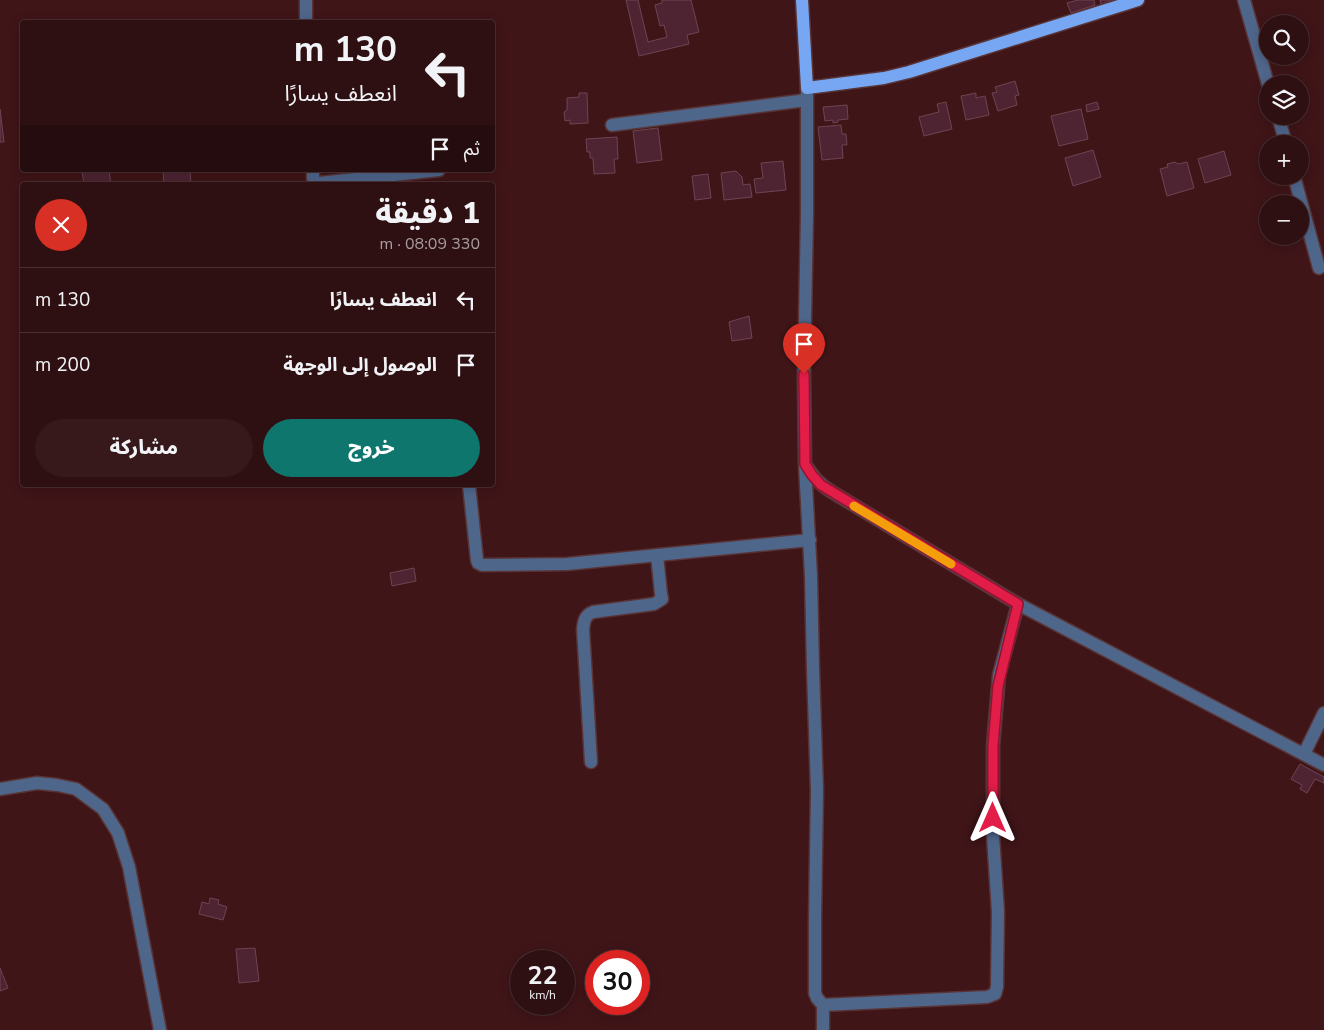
<!DOCTYPE html>
<html lang="ar">
<head>
<meta charset="utf-8">
<style>
	body { margin:0; font-family:"Nunito Sans","Noto Sans Arabic",sans-serif; background:#37191b; color:#f1f3f6; direction:rtl; height:100vh; display:flex; flex-direction:column; font-size:19px; white-space:nowrap }
	* { box-sizing:border-box; margin:0 }
	p { font-size:16px; color:#a79d9f }
	.icon { flex:none; width:28px; height:28px; fill:none; stroke:currentColor; stroke-width:2; stroke-linecap:round; stroke-linejoin:round }
	.map { position:relative; flex:1; overflow:hidden; direction:ltr }
	.details { position:absolute; left:20px; top:182px; width:475px; height:305px; display:flex; flex-direction:column; background:#2f1012; border-radius:5px; box-shadow:0 2px 12px #0003,0 0 0 1px #4a3032; direction:rtl }
	.details>* { flex:none }
	.guide { position:absolute; left:20px; top:20px; width:475px; height:152px; border-radius:5px; box-shadow:0 2px 12px #0003,0 0 0 1px #4a3032; direction:rtl; background:#2f1012; color:#f1f3f6; overflow:hidden }
	.buttons { position:absolute; left:1259px; top:15px; display:grid; gap:10px }
	.buttons a { display:grid; place-items:center; width:50px; height:50px; border-radius:50%; background:#2f1012; box-shadow:0 2px 12px #0003,0 0 0 1px #4a3032; font-size:25px }
	.speed { position:absolute; left:510px; top:950px; display:flex; gap:10px; font-size:25px; font-weight:700; text-align:center }
	.speed>* { display:grid; place-content:center; width:65px; height:65px; border-radius:50%; background:#2f1012; box-shadow:0 2px 12px #0003,0 0 0 1px #4a3032; line-height:1 }
	.speed small { font-size:12px; font-weight:400 }
	.speed .limit { border:8px solid #d22; background:#fff; color:#111 }
	.pin { position:absolute; display:grid; place-items:center; width:42px; height:42px; color:#fff; margin:-51px -21px; border-radius:50% 50% 50% 0; rotate:-45deg; box-shadow:0 0 5px #0007 }
	.pin .icon { rotate:45deg }
	.me { position:absolute; width:55px; margin:-28px; rotate:0deg; stroke-linejoin:round; filter:drop-shadow(0 0 4px #0008) }
	.turn { display:flex; align-items:center; gap:18px; height:105px; padding:0 15px; font-size:22px }
	.turn .icon { width:65px; height:65px; stroke-width:2.5 }
	.turn b { display:block; font-size:35px; line-height:42px }
	.then { display:flex; align-items:center; height:48px; padding:0 15px; background:#0003; gap:10px; font-size:19px }
	.round { display:grid; place-items:center; flex:none; width:52px; height:52px; border-radius:26px; background:#37191b }
	.head { display:flex; align-items:center; justify-content:space-between; height:85px; padding:0 15px }
	h1 { font-size:30px; font-weight:800; line-height:38px }
	.action { display:flex; gap:10px; margin-top:auto; padding:10px 15px }
	.action a { flex:1; height:58px; border-radius:30px; background:#0f766e; color:#fff; font-size:20px; font-weight:800; line-height:58px; text-align:center }
	.action a+a { background:#37191b; color:#f1f3f6 }
	ul { padding:0; list-style:none }
	li { display:flex; align-items:center; gap:15px; height:65px; padding:0 15px; border-top:1px solid #4a3032 }
	li div { flex:1 }
	li b { display:block; font-size:19px }
	li em { font-style:normal }
	.map>svg:first-child { display:block }
	.building { fill:#4e2433; stroke:#704352 }
	.lines { fill:none; stroke-linecap:round; stroke-linejoin:round }
	.minor-casing { stroke:#593436; stroke-width:15 }
	.major-casing { stroke:#593436; stroke-width:15 }
	.minor { stroke:#4f668b; stroke-width:12 }
	.major { stroke:#77a7f2; stroke-width:12 }
	.route-casing { stroke:#92132f; stroke-width:12 }
	.route { stroke:#e11d48; stroke-width:9 }
	.slow { stroke:#f59e0b; stroke-width:9 }
</style>
</head>
<body>
<div class="map">
<svg width="1324" height="1030" viewBox="0 0 1324 1030">
	<rect width="100%" height="100%" fill="#3f1518"/>
	<!-- building -->
	<path class="building" d="M626,0H638L648,42L667,37L664,25L660,26L655,5L662,3V0H691L699,32L687,35L689,44L639,56Z
		M1078,0H1094L1095,5L1071,13L1067,3Z
		M1100,0H1117L1101,4Z
		M1015,81L1019,95L1015,96L1017,105L998,111L992,93L997,92L995,87Z
		M579,93H587L588,123L570,124V120L565,121L564,112L567,110V98L579,97Z
		M976,93V98L985,96L989,115L966,120L961,96Z
		M946,102L952,129L924,136L919,117L939,112L937,104Z
		M1097,102L1099,109L1087,112L1086,105Z
		M847,105L848,119L838,120V122L833,123V120L825,121L823,107Z
		M0,109L4,142H0Z
		M1081,109L1088,139L1059,146L1051,116Z
		M841,125L842,134H846L847,145H842L843,158L822,160L818,127Z
		M658,128L662,160L637,163L633,131Z
		M617,137L618,159H614L615,173L594,174L593,158H590V152H587L586,139Z
		M1093,150L1101,177L1073,186L1065,158Z
		M1224,151L1231,175L1205,183L1198,159Z
		M783,161L786,190L756,193L754,179L763,178L761,163Z
		M1175,162L1178,164L1187,162L1194,188L1167,196L1160,169L1168,167L1167,164Z
		M82,170H109L111,185H84Z
		M163,170H190L191,184L164,185Z
		M736,171L742,177L743,185L750,184L752,197L724,200L721,173Z
		M708,174L711,198L695,200L692,176Z
		M749,316L752,338L732,341L729,322Z
		M414,568L416,581L392,586L390,573Z
		M1300,764L1324,777V783L1315,779L1307,793L1300,789L1302,785L1291,779Z
		M210,898L219,900L218,904L227,907L223,920L199,914L202,902L209,904Z
		M255,948L259,981L239,983L236,949Z
		M0,968L8,988L0,991Z"/>
	<g class="lines">
		<!-- minor casing -->
		<g class="minor-casing">
			<path id="minor" d="M306,0V22
				M1244,0L1268,84
				M807,88V214L804,374L805,464C813,477 819,484 832,492L1018,604L1324,765
				M1278,116L1286,144
				M612,125L807,100
				M313,170V178L315,182L319,183L439,170
				M1294,176L1319,268
				M805,466L811,576L813,669L817,790L815,920V993L817,998L823,1005V1030
				M469,485L477,560L478,563L482,565L567,564L810,540
				M1304,754L1324,713
				M591,762L583,629C584,621 585,615 593,612L654,604L662,599L661,594L657,555
				M0,789L37,783L57,785L76,789L103,809L118,833L129,867L160,1030
				M823,1005L987,997L995,994L997,987L998,912L993,836V746L999,675L1018,604"/>
		</g>
		<!-- major casing -->
		<g class="major-casing">
			<path id="major" d="M802,0L807,88L884,78L909,72L1138,0"/>
		</g>
		<!-- minor -->
		<use href="#minor" class="minor"/>
		<!-- major -->
		<use href="#major" class="major"/>
	</g>
	<g class="lines">
		<!-- route casing -->
		<g class="route-casing">
			<path id="route" d="M804,374L805,464L812,475L821,485L1018,604L998,686L993,746V818"/>
		</g>
		<!-- route -->
		<use href="#route" class="route"/>
		<!-- slow -->
		<path class="slow" d="M854,506L951,564"/>
	</g>
</svg>
<div class="buttons">
<a><svg class="icon" aria-label="search" viewBox="0 0 24 24"><circle cx="10" cy="10" r="6"/><path d="M15 15l6 6"/></svg></a>
<a><svg class="icon" aria-label="layers" viewBox="0 0 24 24"><path d="M12 4l9 5-9 5-9-5zM3 14l9 5 9-5"/></svg></a>
<a>+</a>
<a>−</a>
</div>
<div class="speed"><div>22<small>km/h</small></div><div class="limit">30</div></div>
<div class="pin" style="left:804px;top:374px;background:#d93025"><svg class="icon" aria-label="arrive" viewBox="0 0 24 24"><path d="M6 21V4h12l-3 4 3 4H6"/></svg></div>
<svg class="me" style="left:993px;top:818px" viewBox="-20 -20 40 40"><path d="M0-17L14 15 0 8-14 15z" fill="#e11d48" stroke="#fff" stroke-width="4"/></svg>
<div class="guide">
<div class="turn"><svg class="icon" aria-label="left" viewBox="0 0 24 24"><path d="M17 20v-9H6M10 6l-5 5 5 5"/></svg><div><b>130 m</b>انعطف يسارًا</div></div>
<div class="then">ثم<svg class="icon" aria-label="arrive" viewBox="0 0 24 24"><path d="M6 21V4h12l-3 4 3 4H6"/></svg></div>
</div>
<section class="details">
<div class="head"><div><h1>1 دقيقة</h1><p>330 m · 08:09</p></div><a class="round" style="background:#d93025;color:#fff"><svg class="icon" aria-label="close" viewBox="0 0 24 24"><path d="M6 6l12 12M18 6L6 18"/></svg></a></div>
<ul>
<li><svg class="icon" aria-label="left" viewBox="0 0 24 24"><path d="M17 20v-9H6M10 6l-5 5 5 5"/></svg><div><b>انعطف يسارًا</b></div><em>130 m</em></li>
<li><svg class="icon" aria-label="arrive" viewBox="0 0 24 24"><path d="M6 21V4h12l-3 4 3 4H6"/></svg><div><b>الوصول إلى الوجهة</b></div><em>200 m</em></li>
</ul>
<div class="action"><a>خروج</a><a>مشاركة</a></div>
</section>
</div>
</body>
</html>
